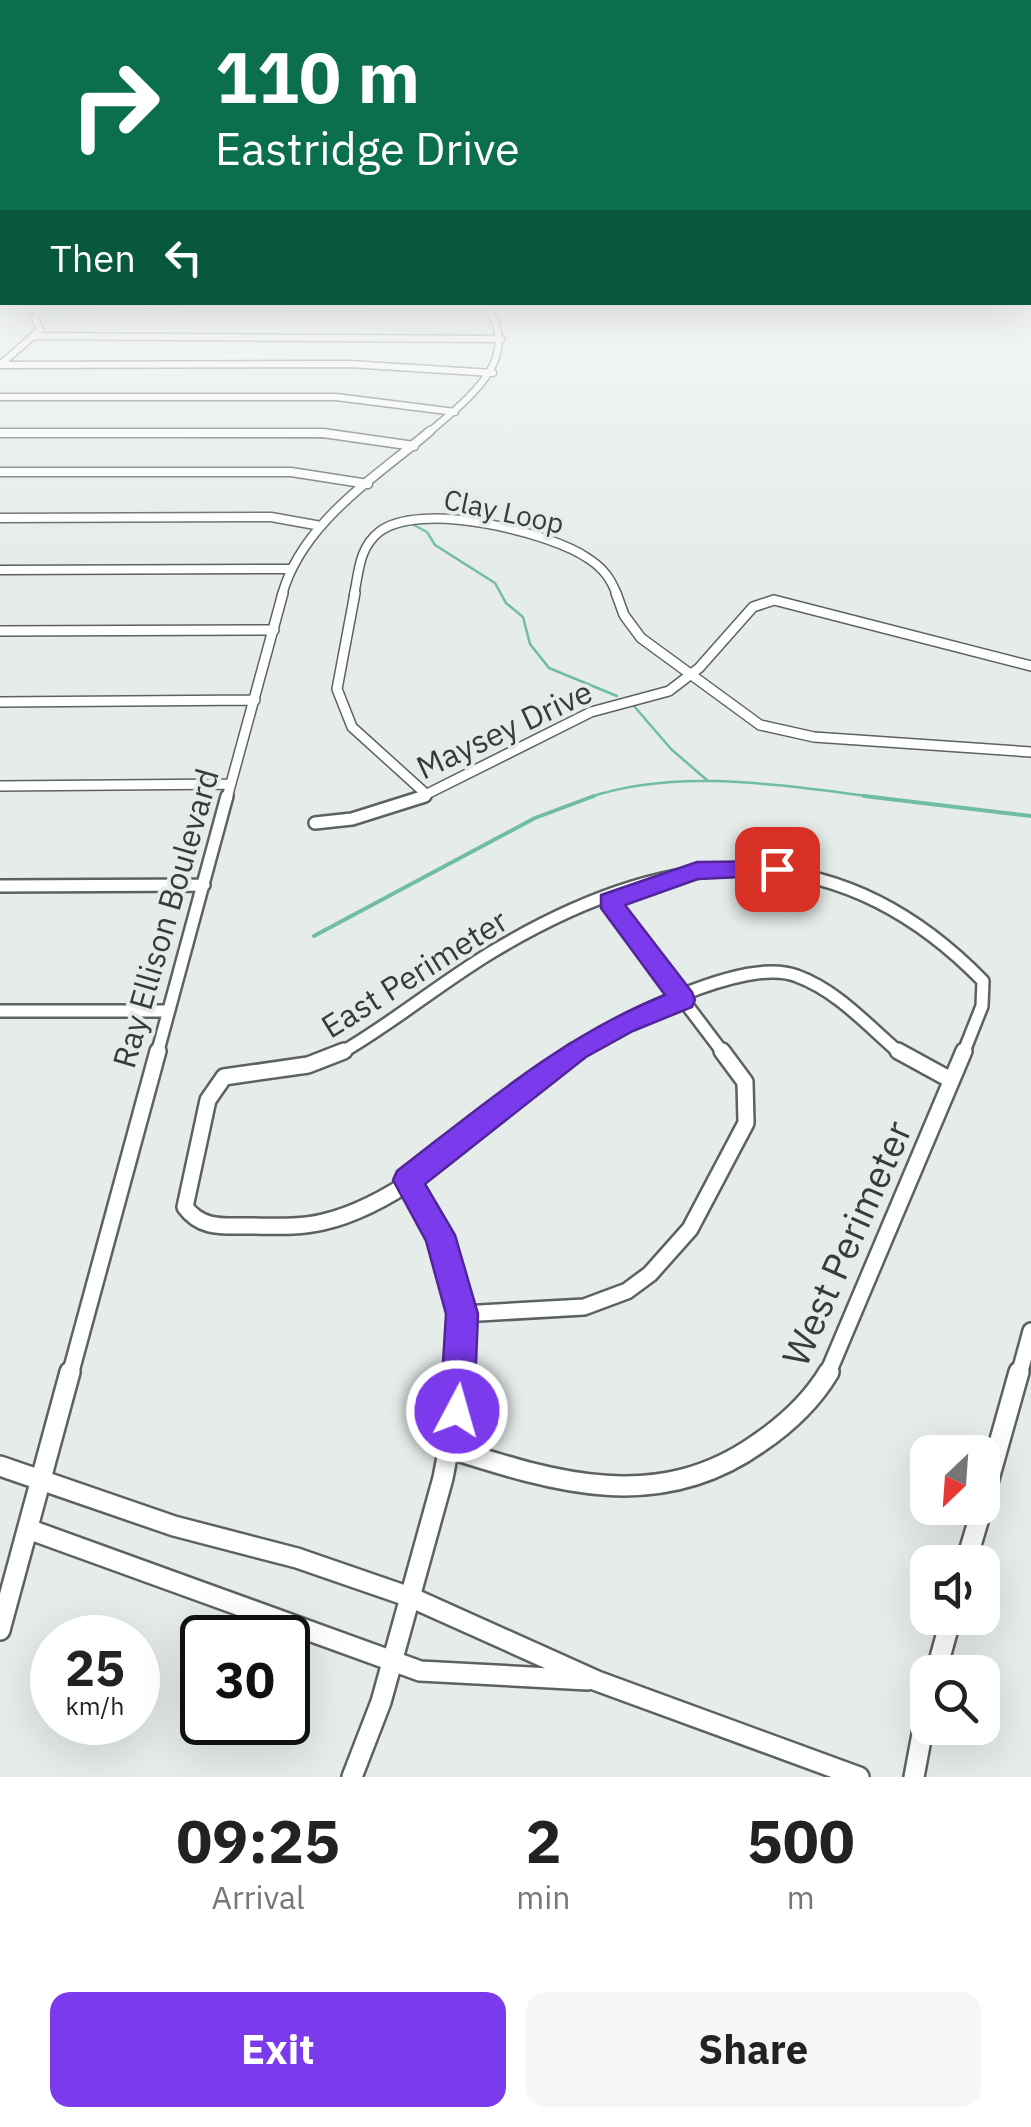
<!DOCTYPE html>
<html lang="en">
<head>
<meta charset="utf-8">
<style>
	body { margin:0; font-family:"IBM Plex Sans",sans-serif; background:#f6f6f6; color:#222; height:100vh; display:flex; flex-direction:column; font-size:38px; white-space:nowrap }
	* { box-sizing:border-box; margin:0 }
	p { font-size:32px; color:#767676 }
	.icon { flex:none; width:55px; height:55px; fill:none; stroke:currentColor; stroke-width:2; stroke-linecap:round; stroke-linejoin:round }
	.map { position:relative; height:1777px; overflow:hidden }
	.drawer { display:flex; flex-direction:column; background:#fff; flex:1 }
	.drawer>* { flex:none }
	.guide { position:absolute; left:0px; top:0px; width:1032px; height:305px; box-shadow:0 10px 40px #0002; background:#0b6e4f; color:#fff; overflow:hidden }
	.needle { width:65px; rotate:205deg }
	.buttons { position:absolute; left:910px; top:1435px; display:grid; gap:20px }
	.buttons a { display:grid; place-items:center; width:90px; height:90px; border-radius:20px; background:#fff; box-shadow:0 10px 40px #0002; font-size:50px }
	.speed { position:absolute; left:30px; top:1615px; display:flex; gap:20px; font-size:50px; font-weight:700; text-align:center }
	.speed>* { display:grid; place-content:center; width:130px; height:130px; border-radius:50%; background:#fff; box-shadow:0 10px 40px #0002; line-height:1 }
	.speed small { font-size:25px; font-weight:400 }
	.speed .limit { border:5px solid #111; border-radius:15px; background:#fff; color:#111 }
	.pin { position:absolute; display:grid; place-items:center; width:85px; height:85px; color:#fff; margin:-42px; border-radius:20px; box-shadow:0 5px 15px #0006 }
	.me { position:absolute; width:110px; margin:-55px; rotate:6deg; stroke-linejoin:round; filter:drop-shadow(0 0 8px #0008) }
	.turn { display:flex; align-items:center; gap:35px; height:210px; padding:0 50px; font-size:45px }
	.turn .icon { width:130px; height:130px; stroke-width:2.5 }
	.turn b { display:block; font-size:70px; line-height:85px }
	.then { display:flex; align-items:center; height:95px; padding:0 50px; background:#0003; gap:20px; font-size:38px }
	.eta { display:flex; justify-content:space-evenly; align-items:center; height:170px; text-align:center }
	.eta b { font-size:60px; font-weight:700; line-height:70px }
	.primary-button { display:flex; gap:20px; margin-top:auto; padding:20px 50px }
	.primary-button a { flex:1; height:115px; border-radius:20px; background:#7c3aed; color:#fff; font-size:40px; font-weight:700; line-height:115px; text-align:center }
	.primary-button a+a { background:#f6f6f6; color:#222 }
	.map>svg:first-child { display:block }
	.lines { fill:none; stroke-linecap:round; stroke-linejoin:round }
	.stream-far1 { stroke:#70bda3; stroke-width:2.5 }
	.stream { stroke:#70bda3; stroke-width:4 }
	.minor-far5-casing { stroke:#5c6260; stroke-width:9 }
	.minor-far4-casing { stroke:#5c6260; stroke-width:11 }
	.minor-far3-casing { stroke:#5c6260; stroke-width:12 }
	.minor-far2-casing { stroke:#5c6260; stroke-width:16 }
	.minor-far1-casing { stroke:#5c6260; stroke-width:20 }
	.minor-casing { stroke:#5c6260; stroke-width:24 }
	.minor-far5 { stroke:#fff; stroke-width:6 }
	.minor-far4 { stroke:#fff; stroke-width:8 }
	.minor-far3 { stroke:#fff; stroke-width:9 }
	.minor-far2 { stroke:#fff; stroke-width:11 }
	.minor-far1 { stroke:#fff; stroke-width:15 }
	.minor { stroke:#fff; stroke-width:19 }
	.route { fill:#7c3aed; stroke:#51269a; stroke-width:2.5 }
	.labels { text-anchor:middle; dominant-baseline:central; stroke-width:8; stroke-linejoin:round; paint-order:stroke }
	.far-street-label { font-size:28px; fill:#383b3a; stroke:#e5ece9 }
	.street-label { font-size:32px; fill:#383b3a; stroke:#e5ece9 }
	.near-street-label { font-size:38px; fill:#383b3a; stroke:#e5ece9 }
</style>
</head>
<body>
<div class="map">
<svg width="1031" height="1777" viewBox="0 0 1031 1777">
	<rect width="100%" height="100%" fill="#e5ece9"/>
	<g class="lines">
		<!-- stream-far1 -->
		<path class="stream-far1" d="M412,524L427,532L435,545L495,583L506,603L523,617L530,644L549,668L617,696
			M634,706L671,749L708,781
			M587,798C680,766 789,787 885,798"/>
		<!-- stream -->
		<path class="stream" d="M864,796L1031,816
			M314,936L535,818L594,796"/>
		<!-- minor-far5 casing -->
		<g class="minor-far5-casing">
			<path id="minor-far5" d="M0,310L487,306
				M33,336L501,339
				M0,365L40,330L35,318L43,309
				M1,365L349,364L493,373
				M0,397H336L455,412
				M0,433L327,434
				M427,434C466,400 526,359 485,304"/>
		</g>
		<!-- minor-far4 casing -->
		<g class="minor-far4-casing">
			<path id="minor-far4" d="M0,433H323L414,446
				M0,472H291L368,484
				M0,518L271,517L321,526
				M0,570L289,569
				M282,595C302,522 375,478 430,431
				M354,595C359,571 359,548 379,532C419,500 551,532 589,559C604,569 611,579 617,595"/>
		</g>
		<!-- minor-far3 casing -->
		<g class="minor-far3-casing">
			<path id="minor-far3" d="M355,593L337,689L352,727L426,794
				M616,593L624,615L641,638L760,725L814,737L1031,752
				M0,631L274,630
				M0,702L255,700
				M0,786L231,784
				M227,798L283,593
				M419,798L591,712L669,691L699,668L753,607L774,600L1031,666"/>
		</g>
		<!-- minor-far2 casing -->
		<g class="minor-far2-casing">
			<path id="minor-far2" d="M315,823L352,819L425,796
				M0,886L204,885
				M609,902L724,1054
				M0,1011H167
				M157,1054L227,796
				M339,1054C393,1023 439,984 492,952C665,848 832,826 983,981L982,1006L963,1054
				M571,1054C615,1022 745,955 797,976C838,991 868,1026 901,1054"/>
		</g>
		<!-- minor-far1 casing -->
		<g class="minor-far1-casing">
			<path id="minor-far1" d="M344,1051L308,1065L224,1077L208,1100L185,1207C201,1229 223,1226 247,1226C272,1226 298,1228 323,1222C414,1201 500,1106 574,1051
				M898,1051L951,1080
				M407,1180C445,1242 466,1301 463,1375
				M462,1314L584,1307L627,1291L650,1274L690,1229L746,1123L745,1082L722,1051
				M70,1375L158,1051
				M827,1375L964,1051
				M1019,1375L1031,1331"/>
		</g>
		<!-- minor casing -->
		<g class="minor-casing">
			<path id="minor" d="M448,1448C555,1482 658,1515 759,1443C787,1424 811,1402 829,1372
				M0,1466L174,1526L297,1558L410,1597L597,1681L859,1777
				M982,1504L1019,1372
				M28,1529L420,1671L588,1680
				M966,1562L982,1508
				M0,1630L70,1372
				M936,1672L951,1618
				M352,1777L381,1702L443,1478L463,1372
				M914,1777L928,1702"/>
		</g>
		<!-- minor-far5 -->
		<use href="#minor-far5" class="minor-far5"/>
		<!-- minor-far4 -->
		<use href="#minor-far4" class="minor-far4"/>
		<!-- minor-far3 -->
		<use href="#minor-far3" class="minor-far3"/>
		<!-- minor-far2 -->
		<use href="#minor-far2" class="minor-far2"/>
		<!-- minor-far1 -->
		<use href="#minor-far1" class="minor-far1"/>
		<!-- minor -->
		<use href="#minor" class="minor"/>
	</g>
	<!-- sky -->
	<linearGradient id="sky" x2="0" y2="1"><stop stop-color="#78b8cc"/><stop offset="0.55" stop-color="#f3f6f5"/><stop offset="1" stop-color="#f3f6f5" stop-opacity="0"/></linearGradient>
	<rect width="1031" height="553" fill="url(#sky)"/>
	<!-- route -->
	<path class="route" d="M777,861L788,869L785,875L698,879L625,905L692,992L695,1000L692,1007L633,1031L586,1057L425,1184L455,1235L478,1314L474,1411L469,1423L457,1428L445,1423L440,1411L446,1314L426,1241L393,1180L397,1171C483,1105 564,1035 665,995L601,908V895L697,862Z"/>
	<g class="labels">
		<!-- far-street labels -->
		<g class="far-street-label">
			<text transform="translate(504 511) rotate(12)">Clay Loop</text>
		</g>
		<!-- street labels -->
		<g class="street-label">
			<text transform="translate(504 729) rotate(-25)">Maysey Drive</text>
			<text transform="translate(165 918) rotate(-74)">Ray Ellison Boulevard</text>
			<text transform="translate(414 973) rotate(-32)">East Perimeter</text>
		</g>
		<!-- near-street labels -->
		<g class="near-street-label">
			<text transform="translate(846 1243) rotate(-66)">West Perimeter</text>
		</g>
	</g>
</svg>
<div class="buttons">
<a><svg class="needle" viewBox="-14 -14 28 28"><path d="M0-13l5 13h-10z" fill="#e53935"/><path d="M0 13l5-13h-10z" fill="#767676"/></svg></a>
<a><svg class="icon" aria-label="sound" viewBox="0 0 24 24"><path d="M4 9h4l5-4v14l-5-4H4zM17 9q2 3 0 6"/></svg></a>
<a><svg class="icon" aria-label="search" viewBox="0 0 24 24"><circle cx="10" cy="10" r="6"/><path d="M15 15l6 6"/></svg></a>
</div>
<div class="speed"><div>25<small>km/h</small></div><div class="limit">30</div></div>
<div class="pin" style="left:777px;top:869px;background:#d93025"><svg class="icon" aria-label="arrive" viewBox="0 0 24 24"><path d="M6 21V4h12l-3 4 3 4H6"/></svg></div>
<svg class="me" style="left:457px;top:1411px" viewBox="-20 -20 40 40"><circle r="17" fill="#7c3aed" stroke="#fff" stroke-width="3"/><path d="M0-11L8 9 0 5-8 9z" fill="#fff"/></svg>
<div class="guide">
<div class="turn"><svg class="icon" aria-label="right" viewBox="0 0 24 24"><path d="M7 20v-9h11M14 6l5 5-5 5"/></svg><div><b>110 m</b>Eastridge Drive</div></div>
<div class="then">Then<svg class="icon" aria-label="left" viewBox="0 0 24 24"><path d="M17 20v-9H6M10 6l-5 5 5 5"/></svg></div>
</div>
</div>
<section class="drawer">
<div class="eta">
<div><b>09:25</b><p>Arrival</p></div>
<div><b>2</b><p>min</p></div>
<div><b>500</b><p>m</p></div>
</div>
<div class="primary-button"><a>Exit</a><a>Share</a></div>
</section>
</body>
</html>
